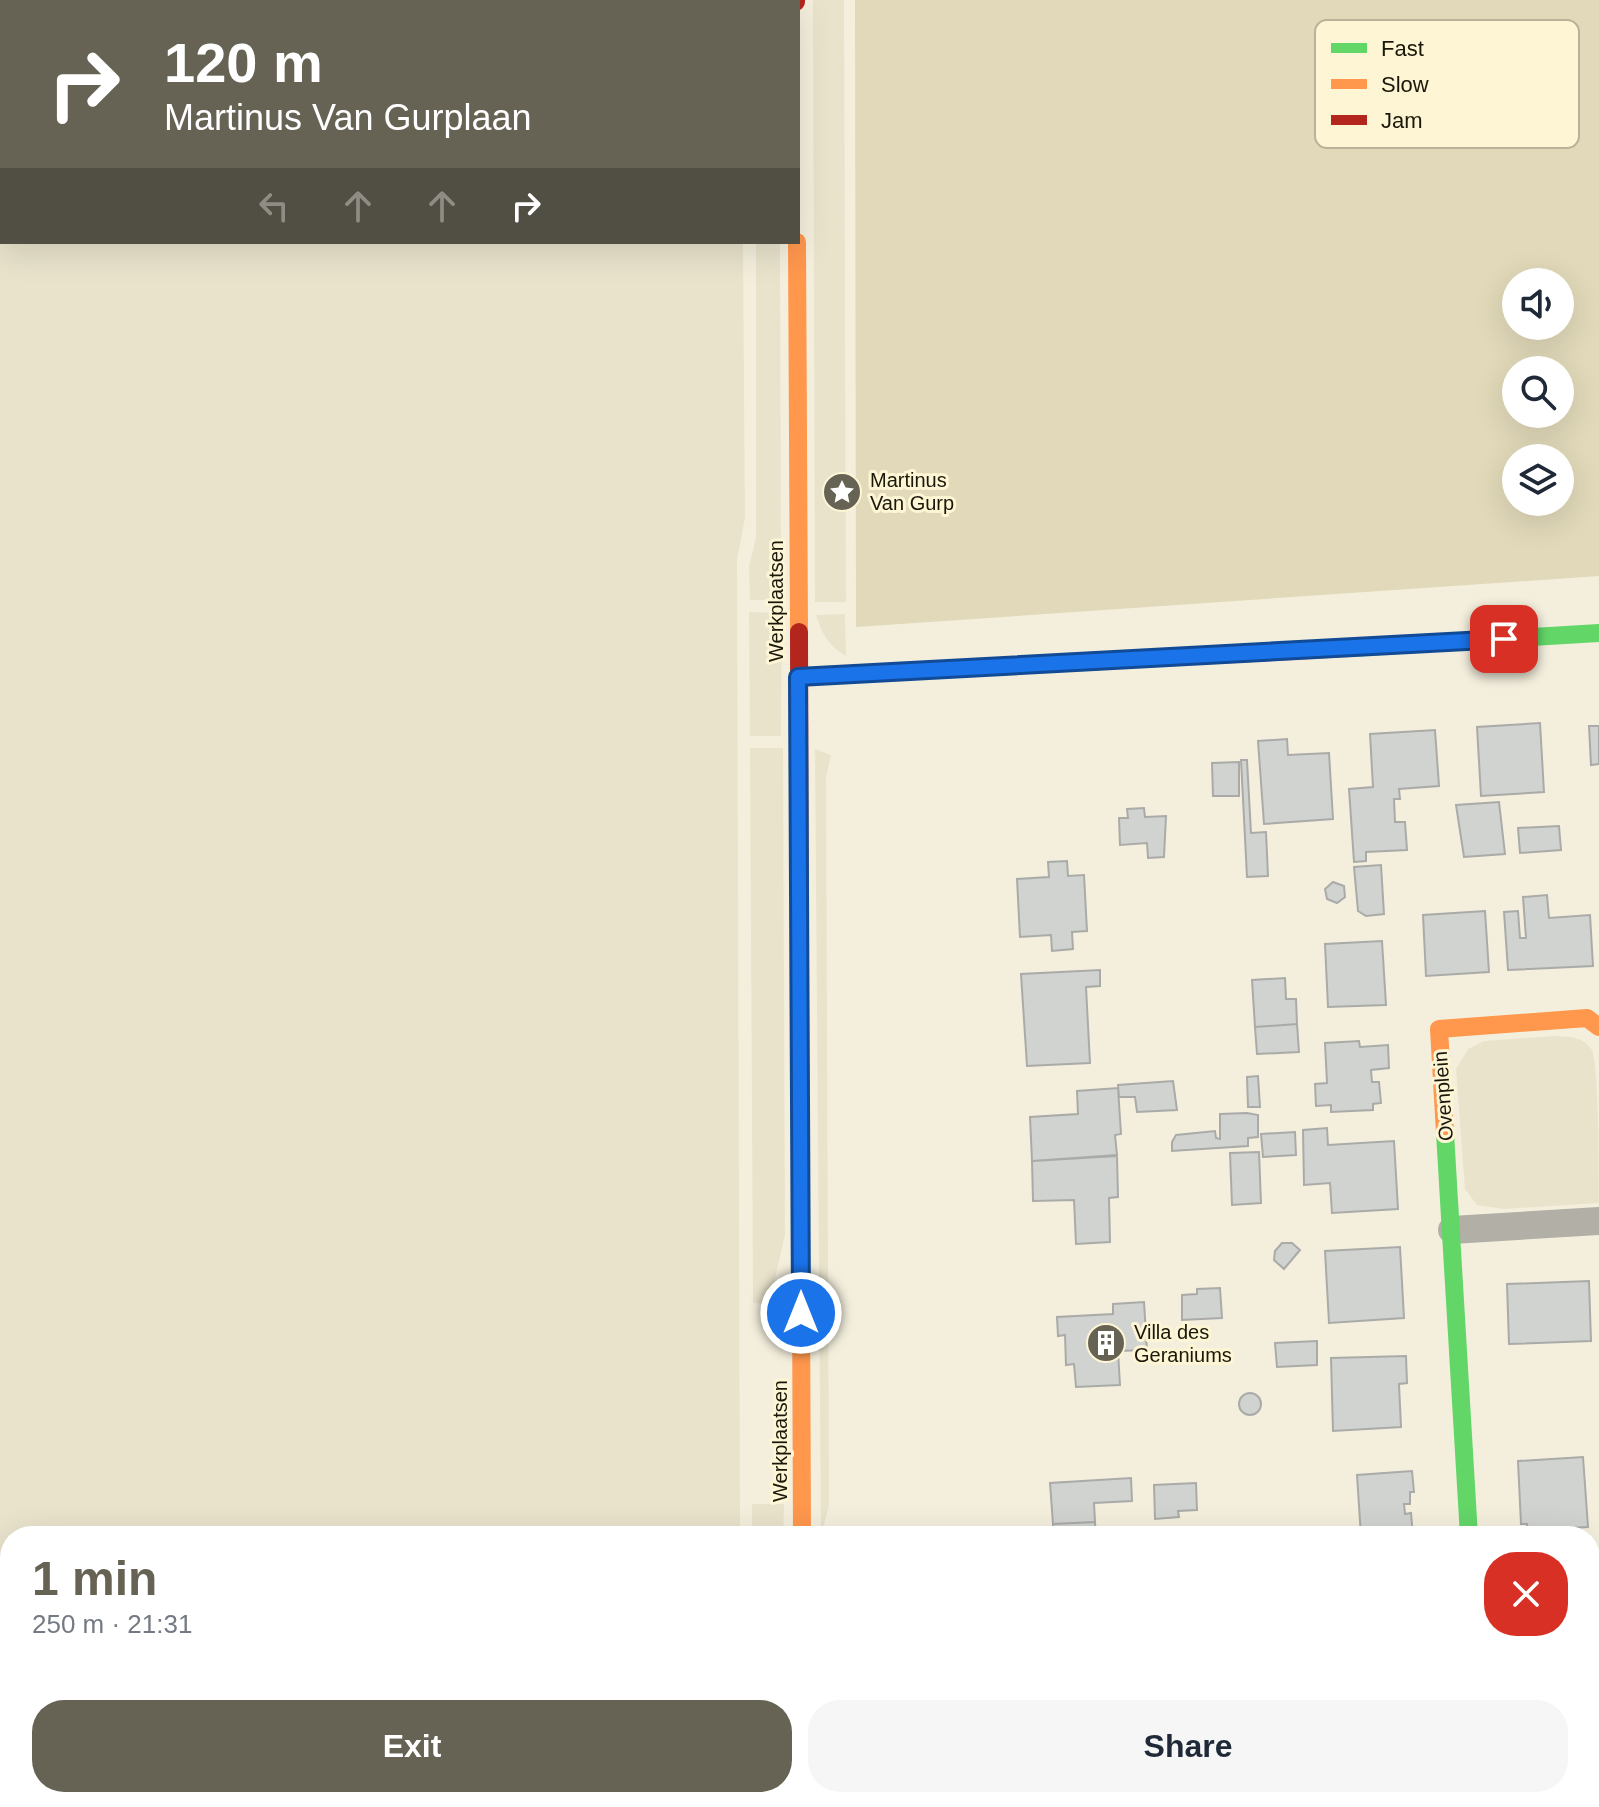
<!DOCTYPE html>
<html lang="en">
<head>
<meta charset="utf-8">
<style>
	body { margin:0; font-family:Arial,sans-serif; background:#f6f6f7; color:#1f2937; height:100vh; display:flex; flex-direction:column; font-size:30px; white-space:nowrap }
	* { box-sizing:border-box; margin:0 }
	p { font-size:26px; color:#747a83 }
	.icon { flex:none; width:44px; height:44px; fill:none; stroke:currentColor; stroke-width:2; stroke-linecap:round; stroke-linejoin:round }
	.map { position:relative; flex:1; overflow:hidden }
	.panel { position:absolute; left:0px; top:1526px; width:1600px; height:282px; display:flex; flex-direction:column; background:#fff; border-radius:32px 32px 0 0; box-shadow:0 8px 32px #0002 }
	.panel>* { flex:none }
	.hud { position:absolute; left:0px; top:0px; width:800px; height:244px; box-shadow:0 8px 32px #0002; background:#666354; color:#fff; overflow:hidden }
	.controls { position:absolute; left:1502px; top:268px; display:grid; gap:16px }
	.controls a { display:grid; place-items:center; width:72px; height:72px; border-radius:50%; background:#fff; box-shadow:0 8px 32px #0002; font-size:40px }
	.pin { position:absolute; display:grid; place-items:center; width:68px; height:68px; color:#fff; margin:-34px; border-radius:16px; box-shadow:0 4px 12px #0006 }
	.me { position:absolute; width:88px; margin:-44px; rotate:0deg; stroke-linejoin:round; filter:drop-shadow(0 0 6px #0008) }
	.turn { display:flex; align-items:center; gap:28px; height:168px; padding:0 32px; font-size:36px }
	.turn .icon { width:104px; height:104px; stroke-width:2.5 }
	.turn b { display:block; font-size:56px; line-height:68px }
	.lanes { display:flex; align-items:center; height:76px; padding:0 32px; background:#0003; justify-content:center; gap:40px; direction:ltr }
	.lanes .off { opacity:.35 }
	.round { display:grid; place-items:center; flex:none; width:84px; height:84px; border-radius:32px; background:#f6f6f7 }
	.headline { display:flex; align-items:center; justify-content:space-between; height:136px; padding:0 32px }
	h1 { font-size:48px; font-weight:800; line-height:60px; color:#666354 }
	.cta { display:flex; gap:16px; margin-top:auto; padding:16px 32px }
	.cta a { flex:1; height:92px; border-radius:32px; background:#666354; color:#fff; font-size:32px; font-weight:800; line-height:92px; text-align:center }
	.cta a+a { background:#f6f6f7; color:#1f2937 }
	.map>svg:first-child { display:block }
	.green { fill:#e9e3cc }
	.forest { fill:#e1d9b9; fill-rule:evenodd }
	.building { fill:#d1d3d0; stroke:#aaaba8; stroke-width:2 }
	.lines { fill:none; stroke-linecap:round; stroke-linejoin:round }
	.street { stroke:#b2afa7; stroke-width:28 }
	.fast { stroke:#63d668; stroke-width:18 }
	.slow { stroke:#ff974d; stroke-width:18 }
	.jam { stroke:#b3261e; stroke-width:18 }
	.route-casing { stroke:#114b97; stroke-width:20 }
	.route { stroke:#1a73e8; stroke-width:14 }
	.labels { text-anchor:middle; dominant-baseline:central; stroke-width:6; stroke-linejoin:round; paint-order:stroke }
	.poi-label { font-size:20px; fill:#1a170b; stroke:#fdf5d4; text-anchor:start }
	.street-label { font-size:20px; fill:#1a170b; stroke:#fdf5d4 }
	.key { fill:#fdf5d4; stroke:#b9b298; stroke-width:2 }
	.key-label { font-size:22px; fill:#1a170b }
</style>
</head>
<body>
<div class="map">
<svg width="1599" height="1807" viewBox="0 0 1599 1807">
	<rect width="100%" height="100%" fill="#f4efdd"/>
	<!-- green -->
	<path class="green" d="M0,0H741L2,2V242H743L745,518L737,560L740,1536H10V1603L0,1604Z
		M813,0H844L846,602H815Z
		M756,242H780L781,600H750L749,566L756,538Z
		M749,612L782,613L781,736H750Z
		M845,614L846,656C828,645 822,634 816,615Z
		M750,748H783L785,1235L769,1304L753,1303Z
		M815,749L831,755L826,777L829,1506L821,1536Z
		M1554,1036C1569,1037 1583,1036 1592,1050C1599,1067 1599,1176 1599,1203L1504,1209L1477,1205L1465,1189L1456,1069L1468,1049L1484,1041Z
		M752,1504H784L783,1536H752Z
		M456,1798H741V1807H461Z"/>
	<!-- forest -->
	<path class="forest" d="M855,0H1599V576L856,627ZM1516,282H1560V326H1516ZM1516,370H1560V414H1516ZM1516,458H1560V502H1516Z"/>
	<!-- building -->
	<path class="building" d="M1540,723L1544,792L1481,796L1477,727Z
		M1589,726H1599V764L1591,765Z
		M1435,730L1439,786L1399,789L1400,799H1394L1395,822H1405L1407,850L1366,852V861L1354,862L1349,789L1373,787L1370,734Z
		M1287,739L1288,755L1329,753L1333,819L1264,824L1258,741Z
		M1241,760H1247L1251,833L1266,832L1268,876L1247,877Z
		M1239,762V796H1213L1212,763Z
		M1499,802L1505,854L1464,857L1456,805Z
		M1144,808L1145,817L1166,816L1164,857L1148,858L1147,843L1120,845L1119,818H1128L1127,809Z
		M1559,826L1561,850L1520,853L1518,828Z
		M1067,861L1068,876L1084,875L1087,931L1072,932L1073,949L1052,951L1051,935L1020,937L1017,879L1049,877L1048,862Z
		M1381,865L1384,914L1366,916L1358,911L1354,867Z
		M1333,882L1344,886L1345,897L1337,903L1327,899L1325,889Z
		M1547,895L1549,918L1590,915L1593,966L1508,970L1504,912L1518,911L1520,938H1526L1523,897Z
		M1485,911L1489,972L1426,976L1423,915Z
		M1382,941L1386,1005L1328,1007L1325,944Z
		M1100,970V986L1086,987L1090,1063L1027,1066L1021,974Z
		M1285,978L1286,999H1296L1297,1024L1255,1027L1252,980Z
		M1297,1024L1299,1052L1257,1054L1255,1027Z
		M1359,1041L1360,1047L1388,1045L1389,1068L1371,1070L1372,1082H1379L1381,1103L1373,1104V1110L1331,1112V1105L1316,1106L1315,1084L1327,1083L1325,1043Z
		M1258,1076L1260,1107H1248L1247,1077Z
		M1173,1081L1177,1110L1137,1112L1135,1097H1119L1118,1085Z
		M1118,1088L1121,1134L1115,1135L1117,1155L1032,1161L1030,1117L1078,1114L1077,1091Z
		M1247,1113L1258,1115V1137L1248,1138V1146L1172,1151V1142L1176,1135L1215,1131L1216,1138L1220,1139V1114Z
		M1327,1128L1328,1145L1394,1141L1398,1209L1332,1213L1330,1183L1304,1185L1303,1130Z
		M1295,1132L1296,1155L1263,1157L1261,1134Z
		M1259,1152L1261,1203L1232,1205L1230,1153Z
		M1117,1156L1118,1197L1109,1198L1110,1242L1076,1244L1074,1200L1033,1201L1032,1161Z
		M1282,1243H1292L1300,1250L1284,1269L1274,1260L1275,1251Z
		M1400,1247L1404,1318L1329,1323L1325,1251Z
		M1589,1281L1591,1341L1509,1344L1507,1284Z
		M1220,1288L1222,1318L1182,1320V1295L1197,1294V1289Z
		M1144,1302L1147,1350L1118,1351L1120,1385L1076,1387L1074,1364L1066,1365L1065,1335L1058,1336L1057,1317L1113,1314V1304Z
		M1317,1341V1365L1277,1367L1275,1343Z
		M1406,1356L1407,1383L1399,1384L1401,1427L1333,1431L1331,1358Z
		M1239 1404a11 11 0 1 1 22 0a11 11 0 1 1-22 0Z
		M1583,1457L1588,1527L1551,1529L1552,1536H1528L1527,1524H1521L1518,1461Z
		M1412,1471L1414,1492H1410V1504H1404L1405,1514L1411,1513L1413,1536H1361L1357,1475Z
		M1131,1478L1132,1501L1094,1503L1095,1522L1053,1524L1050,1483Z
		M1196,1483L1197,1510L1178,1511L1179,1517L1155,1519L1154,1485Z
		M1095,1522L1096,1536H1054L1053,1524Z
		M1597,1693L1599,1739L1590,1740V1694Z
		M1121,1798H1174L1175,1807H1121Z
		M1401,1798L1402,1807H1359V1800Z
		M1513,1798H1537L1538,1807H1514Z"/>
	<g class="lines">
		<!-- street -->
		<path class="street" d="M1452,1230L1599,1221
			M1590,1590L1599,1589"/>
		<!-- fast -->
		<path class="fast" d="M1350,648L1599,633
			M1445,1133L1469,1536
			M803,1798V1807"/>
		<!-- slow -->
		<path class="slow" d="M797,242L799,632
			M798,677L1350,648
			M800,1050L802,1536
			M1445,1133L1439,1029L1587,1018L1599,1027"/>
		<!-- jam -->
		<path class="jam" d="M796,0V2
			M799,632L800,1050"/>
	</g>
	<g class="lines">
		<!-- route casing -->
		<g class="route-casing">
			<path id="route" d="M801,1313L798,677L1504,639"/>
		</g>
		<!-- route -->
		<use href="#route" class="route"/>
	</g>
	<!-- icons -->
	<defs>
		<g id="sight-disc" transform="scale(2)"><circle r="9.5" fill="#666354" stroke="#fdf5d4"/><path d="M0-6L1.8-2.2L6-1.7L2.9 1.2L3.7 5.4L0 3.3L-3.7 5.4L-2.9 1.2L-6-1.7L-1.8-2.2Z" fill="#fff"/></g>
		<g id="building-disc" transform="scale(2)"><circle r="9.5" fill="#666354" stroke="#fdf5d4"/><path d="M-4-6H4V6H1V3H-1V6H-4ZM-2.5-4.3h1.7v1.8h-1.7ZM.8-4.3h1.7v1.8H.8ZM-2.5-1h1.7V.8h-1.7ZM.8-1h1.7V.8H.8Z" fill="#fff"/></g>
	</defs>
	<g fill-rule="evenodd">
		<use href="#sight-disc" x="842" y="492"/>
		<use href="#building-disc" x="1106" y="1343"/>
	</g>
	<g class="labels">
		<!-- poi labels -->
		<g class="poi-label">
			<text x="870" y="480">Martinus<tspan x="870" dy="23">Van Gurp</tspan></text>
			<text x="1134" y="1332">Villa des<tspan x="1134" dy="23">Geraniums</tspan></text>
		</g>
		<!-- street labels -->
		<g class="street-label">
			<text transform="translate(776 601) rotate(-90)">Werkplaatsen</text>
			<text transform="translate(1443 1096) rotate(-94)">Ovenplein</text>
			<text transform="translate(780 1441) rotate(-90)">Werkplaatsen</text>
		</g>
	</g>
	<!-- legend -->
	<rect x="1315" y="20" width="264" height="128" rx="12" class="key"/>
	<rect x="1331" y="43" width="36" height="10" fill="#63d668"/>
	<rect x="1331" y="79" width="36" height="10" fill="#ff974d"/>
	<rect x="1331" y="115" width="36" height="10" fill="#b3261e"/>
	<g class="key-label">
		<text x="1381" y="56">Fast</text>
		<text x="1381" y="92">Slow</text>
		<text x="1381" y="128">Jam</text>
	</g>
</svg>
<div class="controls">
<a><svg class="icon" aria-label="sound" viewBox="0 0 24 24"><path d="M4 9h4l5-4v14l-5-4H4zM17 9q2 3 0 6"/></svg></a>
<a><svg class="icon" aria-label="search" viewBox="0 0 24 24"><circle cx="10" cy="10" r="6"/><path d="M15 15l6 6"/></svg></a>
<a><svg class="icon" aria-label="layers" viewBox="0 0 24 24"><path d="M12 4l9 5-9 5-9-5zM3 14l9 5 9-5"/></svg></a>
</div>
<div class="pin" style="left:1504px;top:639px;background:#d93025"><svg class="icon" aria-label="arrive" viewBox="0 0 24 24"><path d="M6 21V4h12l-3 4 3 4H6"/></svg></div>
<svg class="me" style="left:801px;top:1313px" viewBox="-20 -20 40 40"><circle r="17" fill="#1a73e8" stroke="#fff" stroke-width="3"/><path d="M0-11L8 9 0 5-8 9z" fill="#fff"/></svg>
<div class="hud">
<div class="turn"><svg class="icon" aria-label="right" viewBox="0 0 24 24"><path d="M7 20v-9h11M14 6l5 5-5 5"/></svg><div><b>120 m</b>Martinus Van Gurplaan</div></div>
<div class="lanes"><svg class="icon off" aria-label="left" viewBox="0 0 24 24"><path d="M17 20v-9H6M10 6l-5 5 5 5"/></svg><svg class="icon off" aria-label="ahead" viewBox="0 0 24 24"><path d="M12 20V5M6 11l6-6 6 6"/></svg><svg class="icon off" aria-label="ahead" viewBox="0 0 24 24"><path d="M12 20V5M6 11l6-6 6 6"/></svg><svg class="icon" aria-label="right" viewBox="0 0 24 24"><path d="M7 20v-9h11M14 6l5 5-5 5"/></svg></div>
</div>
<section class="panel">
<div class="headline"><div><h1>1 min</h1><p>250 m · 21:31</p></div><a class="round" style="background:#d93025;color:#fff"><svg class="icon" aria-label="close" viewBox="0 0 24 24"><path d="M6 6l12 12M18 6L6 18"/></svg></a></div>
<div class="cta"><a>Exit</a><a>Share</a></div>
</section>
</div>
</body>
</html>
